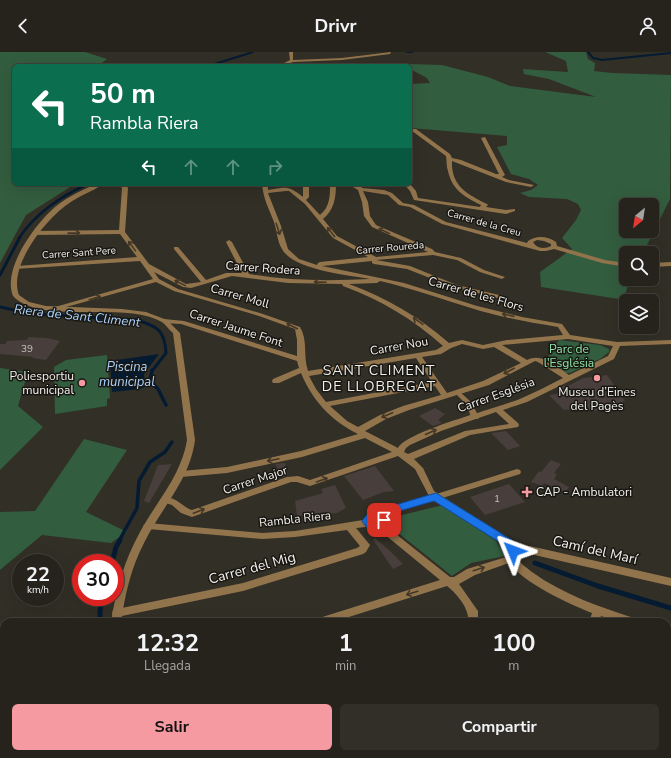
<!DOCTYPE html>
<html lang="es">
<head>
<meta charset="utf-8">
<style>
	body { margin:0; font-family:"Nunito Sans",sans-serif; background:#322f29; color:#f1f3f6; height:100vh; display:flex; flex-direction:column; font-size:15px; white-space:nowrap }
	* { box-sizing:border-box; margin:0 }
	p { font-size:13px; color:#a4a4a3 }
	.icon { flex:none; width:22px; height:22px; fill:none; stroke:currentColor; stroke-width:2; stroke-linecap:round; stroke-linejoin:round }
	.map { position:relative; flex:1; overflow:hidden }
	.panel { position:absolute; left:0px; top:566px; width:671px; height:140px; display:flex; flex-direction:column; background:#26231c; border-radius:12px 12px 0 0; box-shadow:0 4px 16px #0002,0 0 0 1px #42403b }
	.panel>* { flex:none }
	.banner { position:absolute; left:12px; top:12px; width:400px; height:122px; border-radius:6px; box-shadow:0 4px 16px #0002,0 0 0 1px #42403b; background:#0b6e4f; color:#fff; overflow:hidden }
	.needle { width:26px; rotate:210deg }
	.controls { position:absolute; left:619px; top:146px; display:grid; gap:8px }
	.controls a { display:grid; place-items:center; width:40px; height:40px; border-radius:6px; background:#26231c; box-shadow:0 4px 16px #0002,0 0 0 1px #42403b; font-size:20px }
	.speed { position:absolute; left:12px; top:502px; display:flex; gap:8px; font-size:20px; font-weight:700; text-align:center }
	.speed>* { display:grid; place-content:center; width:52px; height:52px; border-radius:50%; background:#26231c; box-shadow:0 4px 16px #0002,0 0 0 1px #42403b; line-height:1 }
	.speed small { font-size:10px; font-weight:400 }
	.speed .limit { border:6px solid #d22; background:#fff; color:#111 }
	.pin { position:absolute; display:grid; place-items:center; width:34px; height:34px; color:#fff; margin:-17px; border-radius:8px; box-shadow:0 2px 6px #0006 }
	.me { position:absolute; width:44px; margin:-22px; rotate:314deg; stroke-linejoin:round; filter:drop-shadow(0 0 3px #0008) }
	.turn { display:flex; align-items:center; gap:14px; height:84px; padding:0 12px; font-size:18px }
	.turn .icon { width:52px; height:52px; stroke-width:2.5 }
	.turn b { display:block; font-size:28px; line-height:34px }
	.lanes { display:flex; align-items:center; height:38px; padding:0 12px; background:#0003; justify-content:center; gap:20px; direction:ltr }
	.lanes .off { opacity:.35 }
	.eta { display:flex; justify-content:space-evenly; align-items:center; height:68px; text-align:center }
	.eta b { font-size:24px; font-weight:700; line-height:28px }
	.primary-button { display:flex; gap:8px; margin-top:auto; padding:8px 12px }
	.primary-button a { flex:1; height:46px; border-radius:6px; background:#f49aa0; color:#111; font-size:16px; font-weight:700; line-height:46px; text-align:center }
	.primary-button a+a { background:#322f29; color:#f1f3f6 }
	header { display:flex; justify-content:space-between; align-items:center; height:52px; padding:0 12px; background:#26231c; font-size:18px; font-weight:700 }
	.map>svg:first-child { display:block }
	.green { fill:#335d3f; fill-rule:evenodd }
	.water { fill:#041b32 }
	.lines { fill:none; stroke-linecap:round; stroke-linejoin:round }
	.stream-far4 { stroke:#041b32; stroke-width:2 }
	.stream-far3 { stroke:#041b32; stroke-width:2.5 }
	.stream-far2 { stroke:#041b32; stroke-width:3 }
	.stream-far1 { stroke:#041b32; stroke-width:3.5 }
	.stream { stroke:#041b32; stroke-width:5 }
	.building { fill:#483e3b }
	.pedestrian { fill:#92744c; fill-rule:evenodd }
	.minor { fill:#92744c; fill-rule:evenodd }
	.tertiary { fill:#92744c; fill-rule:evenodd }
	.oneway { stroke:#433827 }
	.route { fill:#1a73e8; stroke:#114b97 }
	.poi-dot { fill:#f49aa0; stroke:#191713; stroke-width:1.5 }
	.labels { text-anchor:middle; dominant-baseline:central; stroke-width:3; stroke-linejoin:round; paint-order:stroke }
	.far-street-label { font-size:10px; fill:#f2f0ea; stroke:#191713 }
	.number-label { font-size:10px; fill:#c8c4be }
	.street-label { font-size:12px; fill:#f2f0ea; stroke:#191713 }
	.park-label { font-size:12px; fill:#8de3a6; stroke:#191713 }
	.poi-label { font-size:12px; fill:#f2f0ea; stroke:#191713; text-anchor:end }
	.water-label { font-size:13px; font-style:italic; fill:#aad2fb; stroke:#191713 }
	.quarter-label { font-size:14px; letter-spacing:1px; fill:#f2f0ea; stroke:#191713 }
	.near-street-label { font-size:14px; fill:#f2f0ea; stroke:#191713 }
</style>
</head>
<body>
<header><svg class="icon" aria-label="back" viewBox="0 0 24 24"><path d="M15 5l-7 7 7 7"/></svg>Drivr<svg class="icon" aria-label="person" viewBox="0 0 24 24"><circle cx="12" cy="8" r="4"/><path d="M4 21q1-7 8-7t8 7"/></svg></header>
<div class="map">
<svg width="671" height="706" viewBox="0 0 671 706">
	<rect width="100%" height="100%" fill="#322f26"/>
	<!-- green -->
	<path class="green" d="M0,0H85L107,7L98,14H14V132H75L26,163L0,211Z
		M545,0H586L588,7L595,11L594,19L612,21L671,23L670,147L643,201H626V227H630L626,240L619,247L541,235L540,220L572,197L562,186L576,168L581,158L578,152L567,147L529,145L520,141L531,138L538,133L529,127L511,122L497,95L507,93V84L410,76V32L430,31L427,26L410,17V14H407L409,12L442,13L488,25L510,34L596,45L549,27L524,22L523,17L568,20L566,9ZM626,153H652V179H626Z
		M559,288L600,293L609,297V300L600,307L570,321H565L546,308Z
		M107,303L110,346L107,347V354L55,362L54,315L66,308Z
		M0,316L28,320L18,354L43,375L0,418Z
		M84,387L127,398L86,460L127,480L111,491L42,483L0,518V460L35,459Z
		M443,453L496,489L505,504L471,511L452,524L392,476L389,472L390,468L394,465Z"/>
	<!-- water -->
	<path class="water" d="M159,302L144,322L145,335L140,337L112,340L110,309Z"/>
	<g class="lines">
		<!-- stream-far4 -->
		<path class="stream-far4" d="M407,0H412
			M588,0L593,6L602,8L671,1
			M208,14L253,0"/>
		<!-- stream-far3 -->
		<path class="stream-far3" d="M19,186C36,161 61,144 88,132"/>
		<!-- stream-far2 -->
		<path class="stream-far2" d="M0,223L20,185
			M0,255L33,262L136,268C157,274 165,278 166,301L152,319"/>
		<!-- stream-far1 -->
		<path class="stream-far1" d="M152,318L150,329L158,337L166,353
			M119,489L137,456L139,429L150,410L165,400L172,390"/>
		<!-- stream -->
		<path class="stream" d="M112,511L116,495L120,488
			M535,511L598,534L671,556
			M100,570V558L103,545
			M115,702V706"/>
	</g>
	<!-- building -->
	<path class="building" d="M29,285L47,286L60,289L46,308L32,306L33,305L0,302V292H5L7,289L26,288Z
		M607,323L625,349L592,360L586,355L564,358L549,343L557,342L561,335L566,333H570L583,326Z
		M435,356L445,362L438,368L442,371L433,374L419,364Z
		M506,379L510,383L520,394L508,398L491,381Z
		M551,408L561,412L554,421L557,422L554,427L569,435L566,440L544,431L542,434L531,430L539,419L541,420Z
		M285,411L288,423L283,425L275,412Z
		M172,412L149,451L144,449L158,413Z
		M375,414L394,439L384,440L363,448L344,424Z
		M509,432L525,450L485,463L470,445Z
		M335,433L346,456L337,461L297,464L295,449L323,441L321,437Z
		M375,486L391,500L403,512L393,517L373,488Z"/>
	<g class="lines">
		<!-- pedestrian -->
		<path class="pedestrian" d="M457,338L459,339L471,350L479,365L478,367H472L466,352L454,340Z
			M517,417L520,418L521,420L520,422L436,448L433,447L432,445L433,443Z"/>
		<!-- minor -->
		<path class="minor" d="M391,0L390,2L342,8L293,10L291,9L293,8L342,6Z
			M412,77H416L450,102L452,106L461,108L496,122H499L481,86L485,85L505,123L502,125L509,128L534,133L531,135L506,130L452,109C451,134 467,142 487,152L488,153L486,155L506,158L515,157V159L506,162L414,148L410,139L404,132H410L416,139L418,146L480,155L481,153C465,145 452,138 448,119C446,114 447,109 446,104L412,79Z
			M119,132H125L128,136L125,180L149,212L186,232L201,230L174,197V195H178L206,228L226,221H242L226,190L229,188L232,190L249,222C289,229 330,229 370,227C348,223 293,218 282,197C277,189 277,179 274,170C269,157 263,146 262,132H268V138C286,135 288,133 303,145V132H309V145L306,148L320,163C330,155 330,144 330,132H336C336,146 334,158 323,167L337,184L376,205L428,200L372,175L364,164L362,150L358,138L348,132H361L362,136L384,138L392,141L403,151L414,153L446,170L527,191L528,189C537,183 547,184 556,190L557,194L605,208L626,211V215L602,211L554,197L546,199H540L442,172L410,155L399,153L388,143L363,139L368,150L370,164L376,173L432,197L435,200L461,206L484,218L505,225L502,227L480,220L457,208L433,203L376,208L410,214L457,233L499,243L500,244L497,246L453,235L407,217L374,212L372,211V209L322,214L404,231L477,254L522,265L562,272L570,283L617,290L671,288V292L620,294L614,307L527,350L503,358L518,371L519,373L518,375L470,383L414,407L423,416L434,439L511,488L516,495L530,494L671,526V534L530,502H516C518,511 526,515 532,520C564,543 600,555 637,567L638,570H619L601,564L599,570H589L592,561C569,552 524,531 509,511L475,523L459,532L478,559V570H468C470,557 457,542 447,534L333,570H315L316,567L440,528L378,477H372L366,475L356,476L370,493L366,500L363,502L243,539L117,565L113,564L112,561L113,558L117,557L243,531L357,496L360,494L347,478L295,485L262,487L148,477L145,476L143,474L145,472L148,471L262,481L295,479L363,468L368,462L429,444L415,417L398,404L310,434L297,430H291L192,465L181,461L172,453L162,450L160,448L162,446C174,442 182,455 192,458L287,425L298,424L310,428L392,400L365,386L302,405L227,421L181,425L178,424L177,422L178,420L181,419L227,415L301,399L358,382C331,369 312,348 301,321L279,331H273L272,329L273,327L299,316L297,309L181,272L164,271L161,269L164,267L184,269L297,304V288L295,277L259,264L174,239L156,230L59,257L57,258L54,256L55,255L153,227L140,209L15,217L14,216L17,214L137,205L120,182L35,183L32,181L35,179L119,178L122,136ZM286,139H289L305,152L333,186L368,205L320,210L318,211L317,213L299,207L288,197L281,174L268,141ZM537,188L544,189L551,192V194C545,197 537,197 533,190ZM154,220L183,235L191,236L232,224L288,231L342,232L343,234C381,248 413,267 443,294L436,298L308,319C303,304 308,288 300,275L263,262L178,237L159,227ZM380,229C411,236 441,247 471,256C499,265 528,270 558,275L563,283L507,288L483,293L462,288L449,291C419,265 387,246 349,232L377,231ZM568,287L613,294L608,304L569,323C557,315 542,300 527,308L502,293ZM462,292L483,297L494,295L521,311L483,329L447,341L422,305L441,302L451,296ZM416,306L432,330L326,350L316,337L309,324ZM535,309L538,310L563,326C549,333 536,340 522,346C499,356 408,378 398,396L365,379L386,367L409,358L489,333ZM435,334L441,343L403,354L380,363L358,375L347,369L330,354ZM496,360L509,372L465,379L408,402L404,400L406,396L410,393L441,379ZM436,448L505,494L509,500L506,503V505L467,517L454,525H450L387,475C390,470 388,467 385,463ZM376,466H378L379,470H373V468Z
			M671,210V214L652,215V211Z
			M667,576L671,577V585L667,584Z
			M368,702H380L378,706H366Z
			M497,702H517L515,706H495Z"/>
		<!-- tertiary -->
		<path class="tertiary" d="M289,0H293V10L283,14H278L290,8Z
			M96,132H103C92,140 78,144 68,152C46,167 8,214 19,243L29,250L46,254L122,257L146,260L167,268L180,281L195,388C190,428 161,456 144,491C131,516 125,543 121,570H111C116,538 124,509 140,480C157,449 181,424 187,388L173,281C169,278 166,273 162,270C124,248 41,274 13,244C2,217 35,172 55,155C67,145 82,138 96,132Z
			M126,702H138V706H126Z"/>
	</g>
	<!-- one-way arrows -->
	<defs><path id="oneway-shaft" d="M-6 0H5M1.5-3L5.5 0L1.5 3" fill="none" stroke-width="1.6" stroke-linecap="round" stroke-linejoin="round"/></defs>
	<g class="oneway">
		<use href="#oneway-shaft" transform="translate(278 177) rotate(72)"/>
		<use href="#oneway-shaft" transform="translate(384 179) rotate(-155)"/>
		<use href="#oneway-shaft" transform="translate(331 180) rotate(-128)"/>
		<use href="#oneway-shaft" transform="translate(74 181) rotate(-1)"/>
		<use href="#oneway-shaft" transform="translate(132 194) rotate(-126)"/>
		<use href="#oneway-shaft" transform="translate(320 230) rotate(-178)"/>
		<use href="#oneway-shaft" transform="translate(180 231) rotate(-154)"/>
		<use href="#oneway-shaft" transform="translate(95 246) rotate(-16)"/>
		<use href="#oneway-shaft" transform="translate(508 263) rotate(-167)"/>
		<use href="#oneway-shaft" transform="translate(418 269) rotate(-145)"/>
		<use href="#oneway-shaft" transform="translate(292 274) rotate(-153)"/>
		<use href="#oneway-shaft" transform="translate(509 319) rotate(153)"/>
		<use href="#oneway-shaft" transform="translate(387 363) rotate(157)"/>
		<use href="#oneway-shaft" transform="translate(431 380) rotate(-24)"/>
		<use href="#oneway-shaft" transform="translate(273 408) rotate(168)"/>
		<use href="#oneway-shaft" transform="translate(322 428) rotate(-19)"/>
		<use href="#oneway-shaft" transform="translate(199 459) rotate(-21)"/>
		<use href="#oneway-shaft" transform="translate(479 517) rotate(-17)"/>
		<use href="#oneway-shaft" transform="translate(412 541) rotate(162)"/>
	</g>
	<!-- route -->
	<path class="route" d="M436,441L512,488L519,499L517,502C509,504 508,499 504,493L434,449L375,466L374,469L376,471L379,469L381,465H388L390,468L388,474L377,478L368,477L362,469L368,461Z"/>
	<!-- markers -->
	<g class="poi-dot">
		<circle cx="597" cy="326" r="4"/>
		<circle cx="82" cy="331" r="4"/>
		<path d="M525 434h4v4h4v4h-4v4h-4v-4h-4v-4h4z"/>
	</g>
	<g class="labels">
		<!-- far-street labels -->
		<g class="far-street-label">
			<text transform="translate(484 171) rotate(16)">Carrer de la Creu</text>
			<text transform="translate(390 196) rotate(-5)">Carrer Roureda</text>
			<text transform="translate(79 201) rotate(-4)">Carrer Sant Pere</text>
		</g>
		<!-- number labels -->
		<g class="number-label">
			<text x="27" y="297">39</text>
			<text x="497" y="447">1</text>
		</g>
		<!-- street labels -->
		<g class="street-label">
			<text transform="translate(263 216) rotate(4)">Carrer Rodera</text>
			<text transform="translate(476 242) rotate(16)">Carrer de les Flors</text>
			<text transform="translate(240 244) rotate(16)">Carrer Moll</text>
			<text transform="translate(236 276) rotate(18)">Carrer Jaume Font</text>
			<text transform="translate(399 294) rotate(-10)">Carrer Nou</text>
			<text transform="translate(496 343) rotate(-20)">Carrer Església</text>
			<text transform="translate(255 428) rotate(-18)">Carrer Major</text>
			<text transform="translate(295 467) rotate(-6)">Rambla Riera</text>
		</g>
		<!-- park labels -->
		<g class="park-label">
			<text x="569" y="297">Parc de<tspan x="569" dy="14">l'Església</tspan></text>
		</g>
		<!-- poi labels -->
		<g class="poi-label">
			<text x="74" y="324">Poliesportiu<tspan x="74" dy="14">municipal</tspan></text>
			<text x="597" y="340" text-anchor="middle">Museu d’Eines<tspan x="597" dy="14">del Pagès</tspan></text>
			<text x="536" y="440" text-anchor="start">CAP - Ambulatori</text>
		</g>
		<!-- water labels -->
		<g class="water-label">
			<text transform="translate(77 264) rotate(6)">Riera de Sant Climent</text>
			<text x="127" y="315">Piscina<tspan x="127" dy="15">municipal</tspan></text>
		</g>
		<!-- quarter labels -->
		<g class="quarter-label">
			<text x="379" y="318">SANT CLIMENT<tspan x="379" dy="16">DE LLOBREGAT</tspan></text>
		</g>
		<!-- near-street labels -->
		<g class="near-street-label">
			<text transform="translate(595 498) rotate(13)">Camí del Marí</text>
			<text transform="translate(252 516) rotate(-15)">Carrer del Mig</text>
		</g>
	</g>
</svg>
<div class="controls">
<a><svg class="needle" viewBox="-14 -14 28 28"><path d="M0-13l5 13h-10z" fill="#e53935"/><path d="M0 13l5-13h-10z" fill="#a4a4a3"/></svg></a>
<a><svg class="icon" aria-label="search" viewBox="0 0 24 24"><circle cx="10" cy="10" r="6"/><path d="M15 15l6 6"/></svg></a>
<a><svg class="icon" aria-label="layers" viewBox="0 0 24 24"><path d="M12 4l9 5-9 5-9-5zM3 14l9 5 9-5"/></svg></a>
</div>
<div class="speed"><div>22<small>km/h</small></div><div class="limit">30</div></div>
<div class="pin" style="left:384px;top:468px;background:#d93025"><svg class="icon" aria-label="arrive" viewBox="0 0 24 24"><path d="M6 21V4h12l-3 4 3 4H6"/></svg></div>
<svg class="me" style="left:513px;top:499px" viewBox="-20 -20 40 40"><path d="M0-17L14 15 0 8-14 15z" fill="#1a73e8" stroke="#fff" stroke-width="4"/></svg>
<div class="banner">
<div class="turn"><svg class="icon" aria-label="left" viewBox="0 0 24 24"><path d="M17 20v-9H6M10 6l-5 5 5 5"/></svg><div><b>50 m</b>Rambla Riera</div></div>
<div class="lanes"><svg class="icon" aria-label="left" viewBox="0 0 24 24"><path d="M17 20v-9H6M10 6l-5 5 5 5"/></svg><svg class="icon off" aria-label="ahead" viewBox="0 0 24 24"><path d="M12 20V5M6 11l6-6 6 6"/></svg><svg class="icon off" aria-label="ahead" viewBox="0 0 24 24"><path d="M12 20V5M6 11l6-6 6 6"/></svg><svg class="icon off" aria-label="right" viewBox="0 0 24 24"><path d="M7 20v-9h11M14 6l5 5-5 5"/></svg></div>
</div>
<section class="panel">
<div class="eta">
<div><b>12:32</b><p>Llegada</p></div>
<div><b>1</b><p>min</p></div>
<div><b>100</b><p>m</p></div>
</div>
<div class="primary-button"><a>Salir</a><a>Compartir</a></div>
</section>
</div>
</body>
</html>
